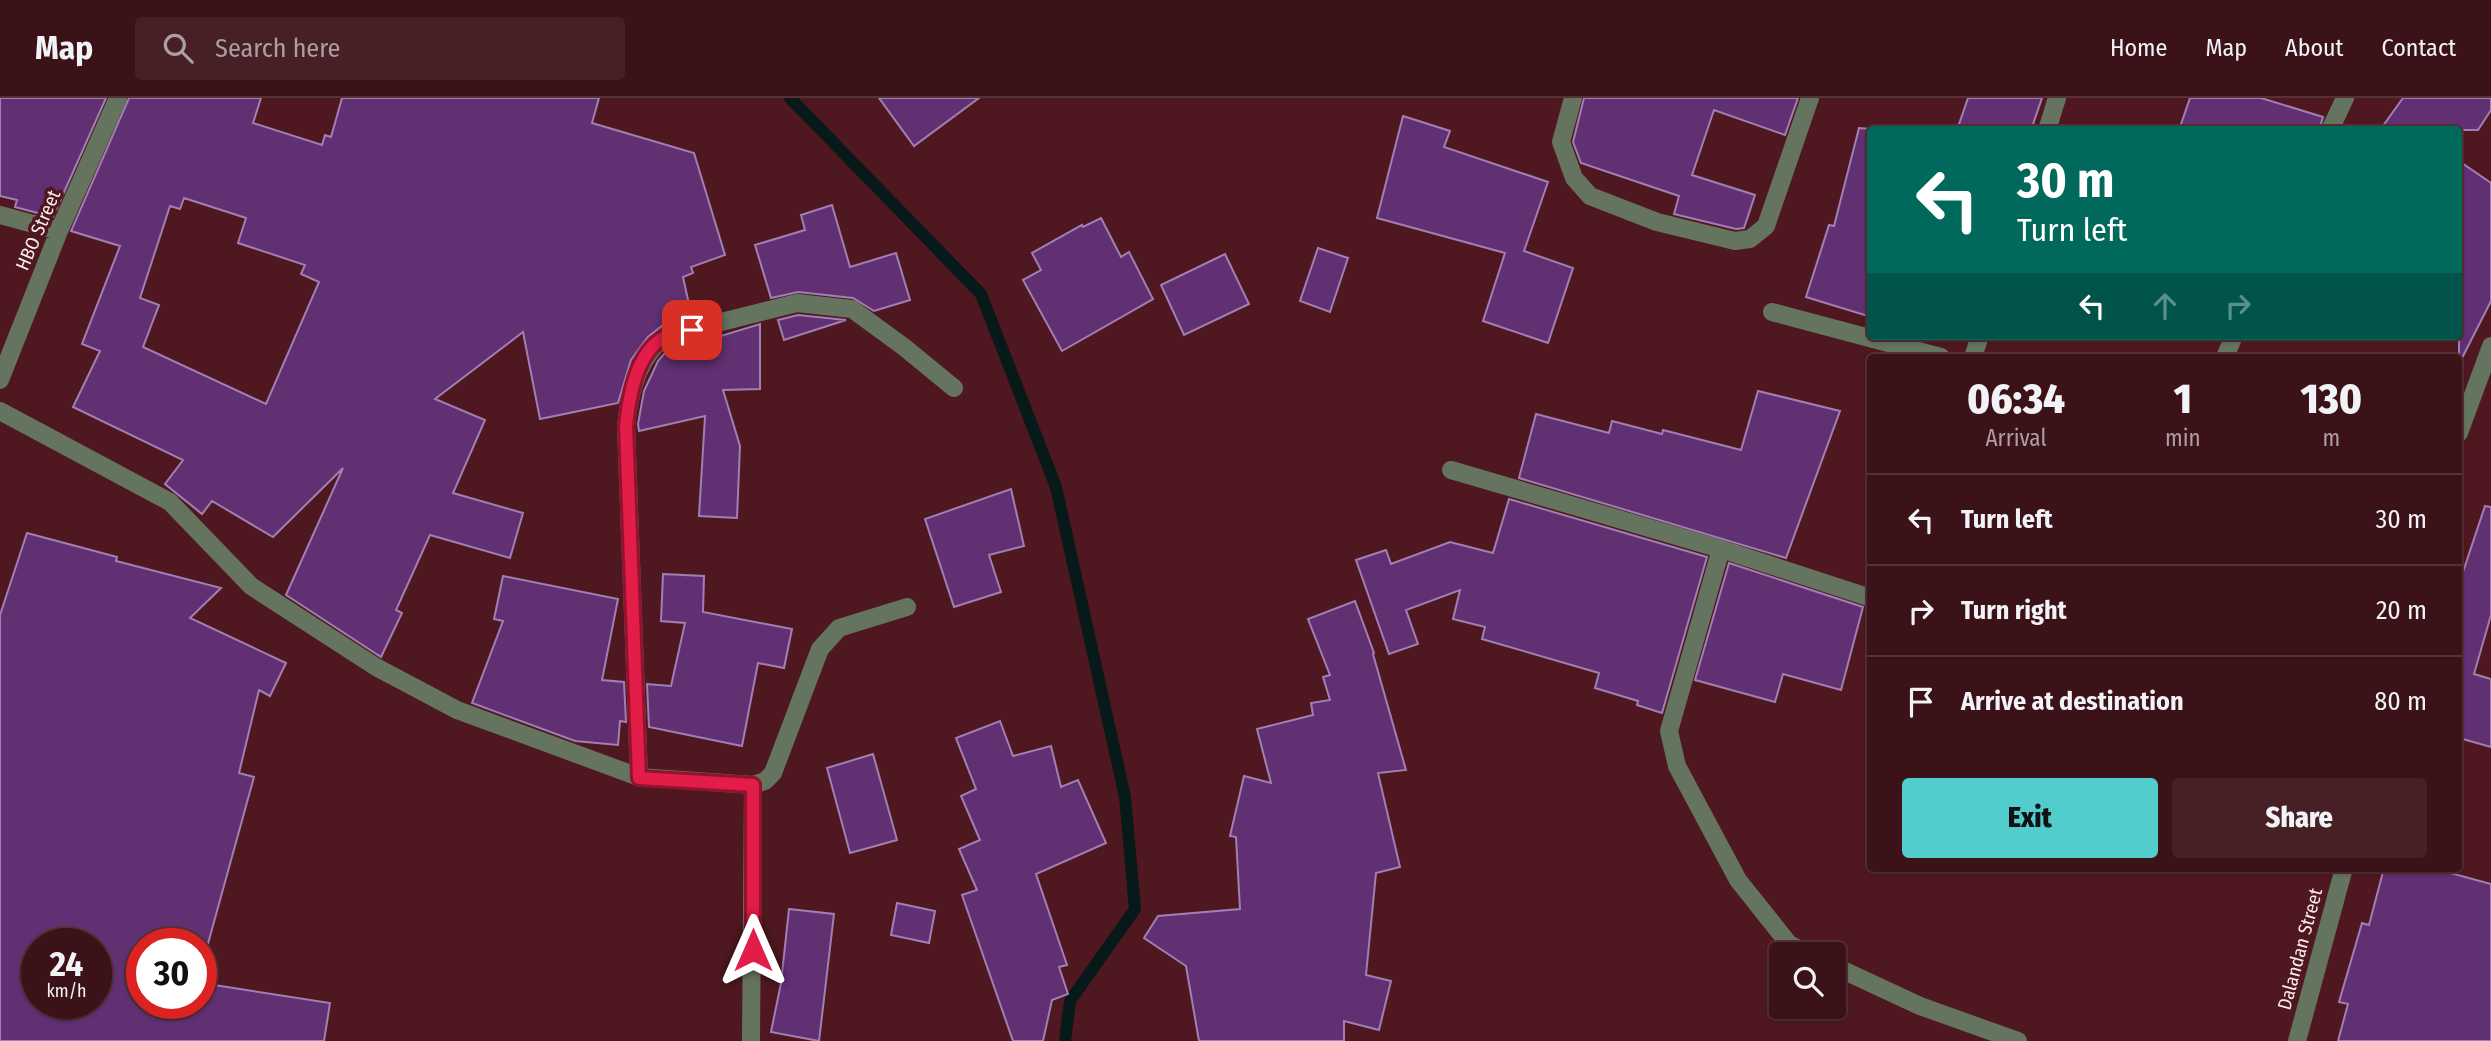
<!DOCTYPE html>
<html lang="en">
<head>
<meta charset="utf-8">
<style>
	body { margin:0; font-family:"Fira Sans Condensed",sans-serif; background:#462025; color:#f1f3f6; height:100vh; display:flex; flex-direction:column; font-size:26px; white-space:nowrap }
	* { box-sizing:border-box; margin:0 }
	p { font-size:23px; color:#ac9ea2 }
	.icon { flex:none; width:38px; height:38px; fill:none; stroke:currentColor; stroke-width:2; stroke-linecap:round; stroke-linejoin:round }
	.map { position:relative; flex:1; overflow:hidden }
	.details { position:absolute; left:1867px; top:256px; width:595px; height:518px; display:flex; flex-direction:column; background:#3b1218; border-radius:7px; box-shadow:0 2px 5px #0004,0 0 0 2px #543237 }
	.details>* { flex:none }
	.banner { position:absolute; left:1867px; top:28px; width:595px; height:214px; border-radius:7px; box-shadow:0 2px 5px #0004,0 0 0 2px #543237; background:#00695c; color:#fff; overflow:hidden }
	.controls { position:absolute; left:1769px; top:844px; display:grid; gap:14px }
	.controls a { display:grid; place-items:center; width:77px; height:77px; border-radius:7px; background:#3b1218; box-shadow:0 2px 5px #0004,0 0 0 2px #543237; font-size:35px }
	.speed { position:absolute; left:21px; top:830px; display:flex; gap:14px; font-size:35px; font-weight:700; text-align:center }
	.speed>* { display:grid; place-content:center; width:91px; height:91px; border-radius:50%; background:#3b1218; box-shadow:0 2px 5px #0004,0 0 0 2px #543237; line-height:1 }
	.speed small { font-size:18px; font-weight:400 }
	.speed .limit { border:10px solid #d22; background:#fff; color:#111 }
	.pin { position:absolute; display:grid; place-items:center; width:60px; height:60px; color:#fff; margin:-30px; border-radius:14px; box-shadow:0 4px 10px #0006 }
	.me { position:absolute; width:77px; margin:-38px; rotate:0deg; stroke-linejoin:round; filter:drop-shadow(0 0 5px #0008) }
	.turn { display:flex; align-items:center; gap:24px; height:147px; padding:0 35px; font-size:32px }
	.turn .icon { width:91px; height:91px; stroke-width:2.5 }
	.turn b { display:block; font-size:49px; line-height:60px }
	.lanes { display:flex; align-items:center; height:66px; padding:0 35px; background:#0003; justify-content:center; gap:35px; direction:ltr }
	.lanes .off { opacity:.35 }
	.eta { display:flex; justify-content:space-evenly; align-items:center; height:119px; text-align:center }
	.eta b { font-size:42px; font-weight:800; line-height:49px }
	.cta { display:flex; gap:14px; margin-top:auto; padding:14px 35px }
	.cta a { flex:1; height:80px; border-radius:7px; background:#52cdcd; color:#111; font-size:28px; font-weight:800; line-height:80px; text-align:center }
	.cta a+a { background:#462025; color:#f1f3f6 }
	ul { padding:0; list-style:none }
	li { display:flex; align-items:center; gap:21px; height:91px; padding:0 35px; border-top:2px solid #543237 }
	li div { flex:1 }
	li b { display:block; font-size:26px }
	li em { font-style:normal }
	header { display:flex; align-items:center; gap:42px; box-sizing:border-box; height:98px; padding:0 35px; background:#3b1218; border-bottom:2px solid #543237 }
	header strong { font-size:33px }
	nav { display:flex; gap:38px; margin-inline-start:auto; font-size:24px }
	.search { width:490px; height:63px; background:#462025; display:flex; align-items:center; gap:18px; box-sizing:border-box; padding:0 24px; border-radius:7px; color:#ac9ea2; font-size:26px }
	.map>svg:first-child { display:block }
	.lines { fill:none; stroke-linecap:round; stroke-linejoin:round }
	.stream { stroke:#071918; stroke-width:12 }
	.building { fill:#603073; stroke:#a27fb2; stroke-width:2; fill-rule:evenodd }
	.street { stroke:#65745e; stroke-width:18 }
	.route-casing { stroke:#92132f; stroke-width:18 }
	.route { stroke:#e11d48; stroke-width:12 }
	.labels { text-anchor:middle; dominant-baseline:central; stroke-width:7; stroke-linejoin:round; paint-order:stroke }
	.street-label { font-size:19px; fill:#faebeb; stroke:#4f1820 }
</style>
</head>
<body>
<header>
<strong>Map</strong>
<div class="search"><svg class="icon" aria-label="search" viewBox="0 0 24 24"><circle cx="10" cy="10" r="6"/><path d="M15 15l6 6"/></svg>Search here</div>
<nav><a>Home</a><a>Map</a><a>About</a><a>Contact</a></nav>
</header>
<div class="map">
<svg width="2491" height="943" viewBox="0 0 2491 943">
	<rect width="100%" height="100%" fill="#4f1820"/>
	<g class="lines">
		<!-- stream -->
		<path class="stream" d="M790,0L981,196L1056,389L1125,699L1135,811L1070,903L1065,943"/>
	</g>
	<!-- building -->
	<path class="building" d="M0,0H106L53,119L15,109L17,102L0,98Z
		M129,0H261L253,25L322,47L325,37L331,39L342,0H599L592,25L694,55L725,157L691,169L693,175L683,179L692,220L663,227L648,239L631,262L618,305L540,321L523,234L435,301L485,322L453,395L523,415L510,460L430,437L396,512L402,515L381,559L286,497L343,370L273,439L212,403L202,416L165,386L183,362L73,309L100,253L82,246L120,148L71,133ZM184,100L246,120L238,145L305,167L301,176L319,184L266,306L143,249L159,207L140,200L170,108L180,111Z
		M879,0H979L914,48Z
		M1584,0H1798L1785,37L1714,12L1692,77L1755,97L1744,130L1736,131L1674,116L1679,98L1581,65L1573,44Z
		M1968,0H2042L2031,32H1957Z
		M2190,0H2261L2323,19L2319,32H2179Z
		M2403,0H2491V12L2478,32H2380Z
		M1403,18L1450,33L1444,49L1548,84L1524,153L1573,170L1548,245L1483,223L1505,155L1377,120Z
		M1859,30L1871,31V219L1806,199L1829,127L1834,128Z
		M2459,63L2491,85V203L2459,266Z
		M832,107L850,169L896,155L910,202L874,213L853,200L798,194L771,200L755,147L805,132L801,117Z
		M1101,120L1121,159L1129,154L1153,201L1062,253L1023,182L1041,172L1032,155L1082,127L1083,129Z
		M1318,150L1348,160L1330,214L1300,203Z
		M1225,156L1249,206L1184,237L1161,187Z
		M798,217L846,222L784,242L778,222Z
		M760,226V291L723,292L740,348L737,420L699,418L705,318L639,333L638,326L644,293L658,263L671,248L697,242L698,245Z
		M1758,293L1840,313L1786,460L1519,380L1536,316L1609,335L1612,323L1662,336L1663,332L1741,352Z
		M1011,391L1024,448L989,457L1001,494L954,509L925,421Z
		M1509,401L1707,459L1662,615L1637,607L1638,603L1595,590L1599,575L1482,541L1485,529L1453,521L1460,492L1406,512L1418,546L1389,556L1356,462L1386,452L1391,466L1450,444L1493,455Z
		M2485,408L2491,409V517L2474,576L2491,581V649L2459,640V486Z
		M27,435L117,459L116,463L221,490L190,520L286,565L270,598L259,592L239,675L254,679L201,871V845H142V905H201V885L330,905L324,943H0V517ZM37,845H96V905H37Z
		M1729,465L1863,509L1841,592L1783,576L1775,604L1695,582Z
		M663,476L704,478L703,514L792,531L784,570L758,565L742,648L649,629L647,586L671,588L685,525L661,523Z
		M503,478L618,501L602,582L624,584L626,624L620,623L618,647L575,643L472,605L503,523L494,521Z
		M1355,503L1374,555L1373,556L1406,672L1378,675L1400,769L1376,775L1366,877L1391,883L1379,932L1344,923V943H1199L1186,868L1144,840L1158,818L1240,811L1236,739L1230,738L1244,678L1271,685L1257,631L1313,617L1311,605L1330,602L1323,579L1330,577L1308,521Z
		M1000,623L1013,658L1051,648L1061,689L1078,682L1106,745L1036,776L1067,867L1059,869L1068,896L1052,902L1043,943H1013L962,797L977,792L959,751L980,742L961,698L976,691L956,640Z
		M873,656L897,742L850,755L827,670Z
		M2384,770H2432L2491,786V943H2338L2348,906L2339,904L2362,825L2369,827Z
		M897,805L935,813L929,845L891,837Z
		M789,811L834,816L819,943L771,934L781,885Z"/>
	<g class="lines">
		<!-- street -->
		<path class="street" d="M1573,0L1561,44L1574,80L1590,98L1657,124L1735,143L1750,141L1766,128L1810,0
			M2047,32L2057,0
			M2330,32L2345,0
			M0,117L59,133
			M1772,214L1941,259
			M1973,259L1980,238
			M2225,259L2234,238
			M0,282L59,133L118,0
			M0,313L170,404L251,488L376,569L457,612L639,679L753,687L765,683L773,675L820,551L839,530L907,509
			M2459,335L2491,248
			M1451,372L1721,451L1871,500
			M1721,451L1669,633L1677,668L1738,782L1789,846L1809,856
			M639,679L626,328C629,294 638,259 666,238L797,205L852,211L904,249L954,290
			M1834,868L1920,908L2018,943
			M751,943L753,687
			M2297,943L2344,770"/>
	</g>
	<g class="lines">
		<!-- route casing -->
		<g class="route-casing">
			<path id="route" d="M692,232C683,234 673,235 665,239C636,254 629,299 626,328L639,680L753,687V852"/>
		</g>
		<!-- route -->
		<use href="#route" class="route"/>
	</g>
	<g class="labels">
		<!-- street labels -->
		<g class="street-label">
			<text transform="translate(38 132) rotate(-67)">HBO Street</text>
			<text transform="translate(2300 851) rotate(-75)">Dalandan Street</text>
		</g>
	</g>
</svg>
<div class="controls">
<a><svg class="icon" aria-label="search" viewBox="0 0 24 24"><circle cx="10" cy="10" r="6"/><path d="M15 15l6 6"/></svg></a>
</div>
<div class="speed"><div>24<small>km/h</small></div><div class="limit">30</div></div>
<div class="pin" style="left:692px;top:232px;background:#d93025"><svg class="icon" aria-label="arrive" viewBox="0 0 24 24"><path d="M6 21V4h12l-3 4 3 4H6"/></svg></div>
<svg class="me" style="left:753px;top:852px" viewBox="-20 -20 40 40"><path d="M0-17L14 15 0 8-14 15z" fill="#e11d48" stroke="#fff" stroke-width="4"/></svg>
<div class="banner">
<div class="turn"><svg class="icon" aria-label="left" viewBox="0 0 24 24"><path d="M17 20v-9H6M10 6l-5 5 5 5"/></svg><div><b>30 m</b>Turn left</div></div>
<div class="lanes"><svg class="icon" aria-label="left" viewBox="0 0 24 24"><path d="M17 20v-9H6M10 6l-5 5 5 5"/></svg><svg class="icon off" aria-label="ahead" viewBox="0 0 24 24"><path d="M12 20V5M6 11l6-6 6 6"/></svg><svg class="icon off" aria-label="right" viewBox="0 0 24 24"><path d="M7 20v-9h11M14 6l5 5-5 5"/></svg></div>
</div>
<section class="details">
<div class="eta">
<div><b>06:34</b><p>Arrival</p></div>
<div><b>1</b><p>min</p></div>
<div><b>130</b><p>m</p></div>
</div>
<ul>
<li><svg class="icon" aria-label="left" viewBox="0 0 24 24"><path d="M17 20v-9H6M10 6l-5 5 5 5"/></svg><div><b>Turn left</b></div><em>30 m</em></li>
<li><svg class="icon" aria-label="right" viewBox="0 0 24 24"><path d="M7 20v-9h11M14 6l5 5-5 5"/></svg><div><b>Turn right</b></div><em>20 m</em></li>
<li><svg class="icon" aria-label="arrive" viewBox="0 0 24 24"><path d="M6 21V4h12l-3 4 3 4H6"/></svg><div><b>Arrive at destination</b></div><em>80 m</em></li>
</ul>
<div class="cta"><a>Exit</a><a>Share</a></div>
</section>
</div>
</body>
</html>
